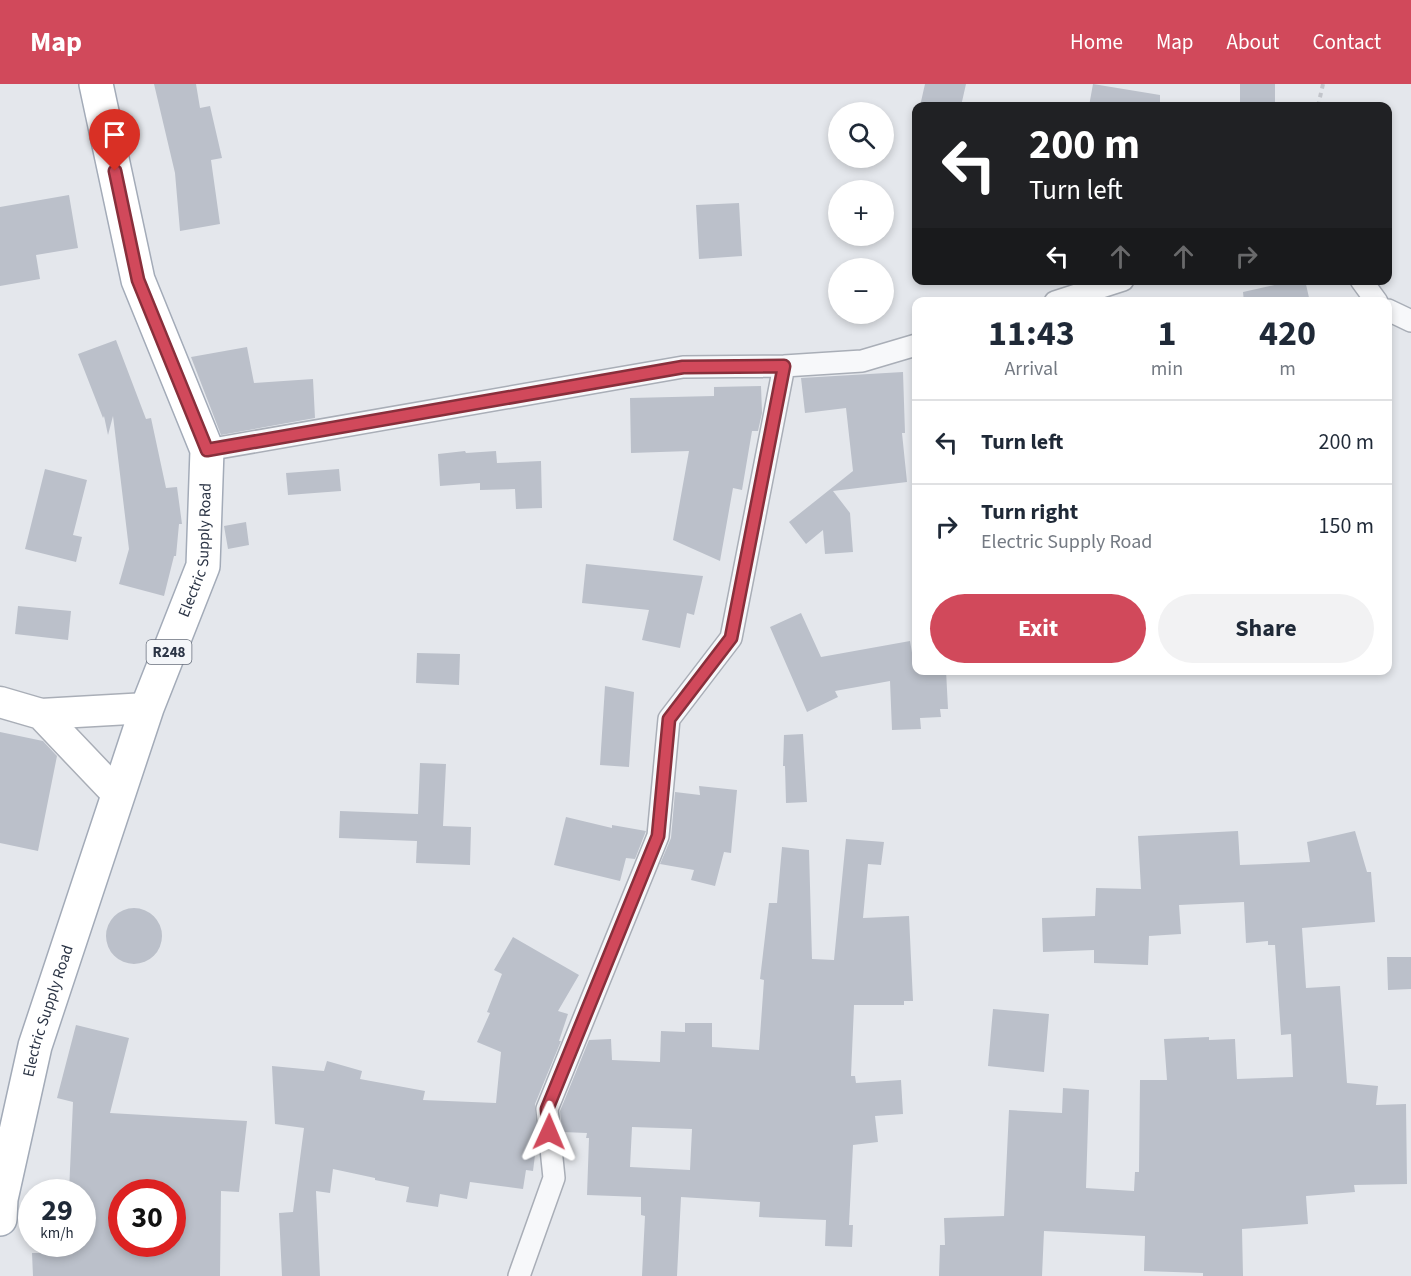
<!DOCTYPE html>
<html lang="en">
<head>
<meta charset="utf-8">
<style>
	body { margin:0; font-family:"Source Sans 3",sans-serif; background:#f2f2f3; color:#1f2937; height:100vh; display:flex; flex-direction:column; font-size:22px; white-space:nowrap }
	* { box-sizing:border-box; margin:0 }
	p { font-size:20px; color:#747a83 }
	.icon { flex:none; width:33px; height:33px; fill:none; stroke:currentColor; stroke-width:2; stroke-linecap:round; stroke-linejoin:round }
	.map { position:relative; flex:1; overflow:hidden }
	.details { position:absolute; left:912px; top:213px; width:480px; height:378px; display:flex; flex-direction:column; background:#fff; border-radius:12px; box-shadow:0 3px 9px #0003 }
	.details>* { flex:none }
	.guide { position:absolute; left:912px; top:18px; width:480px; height:183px; border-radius:12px; box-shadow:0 3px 9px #0003; background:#202124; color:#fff; overflow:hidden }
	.tools { position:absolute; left:828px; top:18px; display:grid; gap:12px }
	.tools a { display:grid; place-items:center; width:66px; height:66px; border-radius:50%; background:#fff; box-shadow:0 3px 9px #0003; font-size:30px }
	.speed { position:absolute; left:18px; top:1095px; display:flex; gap:12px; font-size:30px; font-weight:700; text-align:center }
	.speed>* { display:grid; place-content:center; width:78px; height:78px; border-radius:50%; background:#fff; box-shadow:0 3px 9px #0003; line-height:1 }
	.speed small { font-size:15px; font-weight:400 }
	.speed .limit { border:9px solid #d22; background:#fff; color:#111 }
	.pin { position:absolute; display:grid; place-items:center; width:51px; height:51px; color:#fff; margin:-62px -26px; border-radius:50% 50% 50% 0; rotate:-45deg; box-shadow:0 0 6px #0007 }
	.pin .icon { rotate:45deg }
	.me { position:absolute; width:66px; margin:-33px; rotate:1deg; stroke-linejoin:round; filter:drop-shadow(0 0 4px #0008) }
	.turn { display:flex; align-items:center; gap:21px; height:126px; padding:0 18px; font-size:27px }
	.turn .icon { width:78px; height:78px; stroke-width:2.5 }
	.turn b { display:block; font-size:42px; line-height:51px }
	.lanes { display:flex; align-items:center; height:57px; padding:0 18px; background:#0003; justify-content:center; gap:30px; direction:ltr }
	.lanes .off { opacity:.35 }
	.eta { display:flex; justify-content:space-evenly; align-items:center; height:102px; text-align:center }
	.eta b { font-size:36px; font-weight:700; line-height:42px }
	.primary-button { display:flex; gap:12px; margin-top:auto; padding:12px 18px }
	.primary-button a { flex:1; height:69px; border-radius:36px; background:#d1495b; color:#fff; font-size:24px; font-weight:700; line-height:69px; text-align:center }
	.primary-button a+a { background:#f2f2f3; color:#1f2937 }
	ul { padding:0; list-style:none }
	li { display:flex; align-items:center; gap:18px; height:84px; padding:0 18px; border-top:2px solid #e0e1e3 }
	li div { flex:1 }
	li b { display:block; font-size:22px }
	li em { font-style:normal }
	header { display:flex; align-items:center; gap:36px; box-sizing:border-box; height:84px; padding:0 30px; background:#d1495b; color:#fff }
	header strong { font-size:28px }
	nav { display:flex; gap:33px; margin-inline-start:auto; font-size:21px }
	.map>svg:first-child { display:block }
	.building { fill:#bbc0ca; fill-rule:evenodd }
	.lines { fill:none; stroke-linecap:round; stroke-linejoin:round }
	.street-casing { stroke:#a9aeb7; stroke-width:24 }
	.secondary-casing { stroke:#a9aeb7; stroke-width:33 }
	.primary-casing { stroke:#a3abb8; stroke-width:36 }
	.path { stroke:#c2c5cb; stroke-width:4; stroke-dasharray:4.5 4.5; stroke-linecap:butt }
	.street { stroke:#f7f8fa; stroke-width:21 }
	.secondary { stroke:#fff; stroke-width:30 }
	.primary { stroke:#fff; stroke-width:33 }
	.route-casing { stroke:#882f3b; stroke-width:15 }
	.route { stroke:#d1495b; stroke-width:10 }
	.labels { text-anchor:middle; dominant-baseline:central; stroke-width:5; stroke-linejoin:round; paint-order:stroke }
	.shield { fill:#f4f6f9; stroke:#676e7b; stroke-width:1.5 }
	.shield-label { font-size:15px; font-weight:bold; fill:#2b3445 }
	.street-label { font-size:16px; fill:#2b3445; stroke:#f4f6f9 }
</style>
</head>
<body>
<header>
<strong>Map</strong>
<nav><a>Home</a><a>Map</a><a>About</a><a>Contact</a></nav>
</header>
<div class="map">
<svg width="1411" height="1192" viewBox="0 0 1411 1192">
	<rect width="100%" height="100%" fill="#e4e7ec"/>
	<!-- building -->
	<path class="building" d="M154,0H196L200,24L210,22L222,74L211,76L220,140L180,147L175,89Z
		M925,0H966L961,22H920Z
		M1093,0L1160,11V22H1089Z
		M1240,0H1275V22H1240Z
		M69,111L78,164L36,171L40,195L0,202V123Z
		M739,119L742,172L699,175L696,121Z
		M1297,196H1305L1310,218H1244L1243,208Z
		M116,256L146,335L151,334L166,404L177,403L182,440H179L176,472H174L164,512L119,500L129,465L113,332L108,351L104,332L103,334L78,270Z
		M247,263L254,299L313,295L315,334L221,351L191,273Z
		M903,288L905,349H902L907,398L833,407L850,429L853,468L825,470L823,446L806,460L789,438L853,387L846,324L805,329L801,294Z
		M761,302L762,329L758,347H752L742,406L733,404L720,477L673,456L689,367L631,369L630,314L714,312V303Z
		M465,367L466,369L496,367L497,379L541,377L542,424L516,425L515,405L480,406V399L440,402L438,370Z
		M45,385L87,396L73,451L82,453L76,478L25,465Z
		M339,385L341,407L288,411L286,389Z
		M246,438L249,461L228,465L224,442Z
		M586,480L703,492L694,531L687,529L680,564L642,556L649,526L582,519Z
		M18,522L71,527L68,556L15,550Z
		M801,529L821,573L910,557L915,586H946L948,625H940L941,633L920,634L921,645L892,646L890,597L835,607L838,613L807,628L770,543Z
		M417,569L460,570L459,601L416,599Z
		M605,602L634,608L629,683L600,681Z
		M0,648L43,657L57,672L38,767L0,759Z
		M803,650L807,718L786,719L785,682H783L784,651Z
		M420,679L446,680L443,742L471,743L470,781L416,779L417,757L339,754L340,727L418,730Z
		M699,702L737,706L731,769L724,768L715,802L691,796L694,786L660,780L671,754L675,708L700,711Z
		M566,733L612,744V741L646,747L635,775L626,774L620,797L554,781Z
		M1238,747L1240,781L1310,778L1307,758L1355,747L1367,788H1371L1375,838L1302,844L1306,904L1340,902L1347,999L1378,1002L1376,1021L1406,1020L1407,1100L1354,1101L1355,1108L1306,1112L1308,1140L1242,1145L1243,1192H1203V1189L1144,1187L1145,1152L1044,1147L1042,1192H939L940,1161H945L944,1134L1004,1132L1009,1026L1062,1029L1063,1004L1089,1006L1086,1104L1134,1107L1135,1088H1139L1140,996H1167L1164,955L1209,953V956L1235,955L1237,995L1293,993L1291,950L1281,951L1275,861H1268V857L1246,859L1244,818L1179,821L1181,850L1149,852L1148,881L1094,879V866L1043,868L1042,834L1095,832L1096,804L1141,805L1138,752Z
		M846,755L884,758L881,781L868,780L863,834L909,832L913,917H904V921H854L851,992H855L856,999L901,996L903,1030L875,1032L878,1058L853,1061L849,1141H853L852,1163L825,1162L826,1136L759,1133L760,1118L681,1113L677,1192H642L645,1132L641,1131V1113L587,1111L589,1054H586L587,1049L562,1048L560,1027L589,956L611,955L612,976L660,978L661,947L685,948V939H712V963L759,966L764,896L760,895L769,819H777L782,763L809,766L812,875L834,876ZM632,1043L692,1045L690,1086L630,1083Z
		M106 852a28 28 0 1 1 56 0a28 28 0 1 1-56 0Z
		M513,853L579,891L558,927L568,930L559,957H561L535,1020L537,1055L533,1087L526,1086L523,1105L470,1098L467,1115L440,1110L438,1123L406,1118L409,1103L375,1096V1094L333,1085L330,1109L316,1107L320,1192H282L279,1129L293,1128L304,1044L275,1040L272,982L324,987L327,977L362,987L360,995L425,1007L423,1016L496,1019L501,968L477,958L490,929L487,928L502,890L494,886Z
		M1387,873H1411V905L1388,906Z
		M993,925L1049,930L1044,988L988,982Z
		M76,941L129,954L110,1029L247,1037L239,1108L221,1107L220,1192H33L32,1169H56V1160H82V1108H69L73,1018L57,1014ZM122,1108H172V1160H122Z"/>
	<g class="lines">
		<!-- street casing -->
		<g class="street-casing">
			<path id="street" d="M1361,196L1377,218
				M1055,218L1123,196
				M1388,226L1411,237
				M207,366L683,283L784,282L862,277L916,261
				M519,1192L554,1094L547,1025L658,752L669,635L731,554L784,282"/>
		</g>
		<!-- secondary casing -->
		<g class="secondary-casing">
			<path id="secondary" d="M0,618L41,630L147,624
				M41,630L118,711"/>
		</g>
		<!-- primary casing -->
		<g class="primary-casing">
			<g id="primary">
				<path id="s1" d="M0,1135L1,1115L35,962L147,624L203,482L207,366L138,196L96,0"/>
			</g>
		</g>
		<!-- path -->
		<path class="path" d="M1318,22L1323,0"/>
		<!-- street -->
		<use href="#street" class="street"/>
		<!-- secondary -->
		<use href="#secondary" class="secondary"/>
		<!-- primary -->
		<use href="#primary" class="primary"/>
	</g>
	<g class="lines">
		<!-- route casing -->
		<g class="route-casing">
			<path id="route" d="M115,87L138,196L207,366L683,283L784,282L731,554L669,635L658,752L547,1025L549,1048"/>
		</g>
		<!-- route -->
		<use href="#route" class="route"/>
	</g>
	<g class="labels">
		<!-- shield labels -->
		<rect class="shield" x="146.5" y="556" width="45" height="24" rx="4.5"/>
		<g class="shield-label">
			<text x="169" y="568">R248</text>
		</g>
		<!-- street labels -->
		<g class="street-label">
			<text stroke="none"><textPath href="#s1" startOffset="700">Electric Supply Road</textPath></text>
			<text stroke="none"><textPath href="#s1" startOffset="214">Electric Supply Road</textPath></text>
		</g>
	</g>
</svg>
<div class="tools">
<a><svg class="icon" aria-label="search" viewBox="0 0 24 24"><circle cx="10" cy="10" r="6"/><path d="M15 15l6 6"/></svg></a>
<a>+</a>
<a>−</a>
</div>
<div class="speed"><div>29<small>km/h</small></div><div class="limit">30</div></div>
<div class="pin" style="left:115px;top:87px;background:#d93025"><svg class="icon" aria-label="arrive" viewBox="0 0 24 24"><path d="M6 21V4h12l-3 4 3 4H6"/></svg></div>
<svg class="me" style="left:549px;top:1048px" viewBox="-20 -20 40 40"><path d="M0-17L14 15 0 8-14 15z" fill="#d1495b" stroke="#fff" stroke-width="4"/></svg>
<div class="guide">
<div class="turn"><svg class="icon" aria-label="left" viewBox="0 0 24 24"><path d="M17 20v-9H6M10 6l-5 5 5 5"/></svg><div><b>200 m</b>Turn left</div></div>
<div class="lanes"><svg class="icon" aria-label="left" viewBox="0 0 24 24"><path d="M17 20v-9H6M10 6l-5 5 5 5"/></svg><svg class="icon off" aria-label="ahead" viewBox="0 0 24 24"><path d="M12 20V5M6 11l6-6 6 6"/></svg><svg class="icon off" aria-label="ahead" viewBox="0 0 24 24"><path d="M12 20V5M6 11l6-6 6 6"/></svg><svg class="icon off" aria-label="right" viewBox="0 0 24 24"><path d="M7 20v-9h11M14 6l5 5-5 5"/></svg></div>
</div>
<section class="details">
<div class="eta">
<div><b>11:43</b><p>Arrival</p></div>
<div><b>1</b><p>min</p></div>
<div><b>420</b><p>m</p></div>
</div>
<ul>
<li><svg class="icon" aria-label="left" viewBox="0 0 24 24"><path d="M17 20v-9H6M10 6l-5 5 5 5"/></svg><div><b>Turn left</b></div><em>200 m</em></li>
<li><svg class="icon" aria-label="right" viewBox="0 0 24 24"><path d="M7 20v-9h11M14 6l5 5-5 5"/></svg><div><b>Turn right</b><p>Electric Supply Road</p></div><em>150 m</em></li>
</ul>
<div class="primary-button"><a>Exit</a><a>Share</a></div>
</section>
</div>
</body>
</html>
